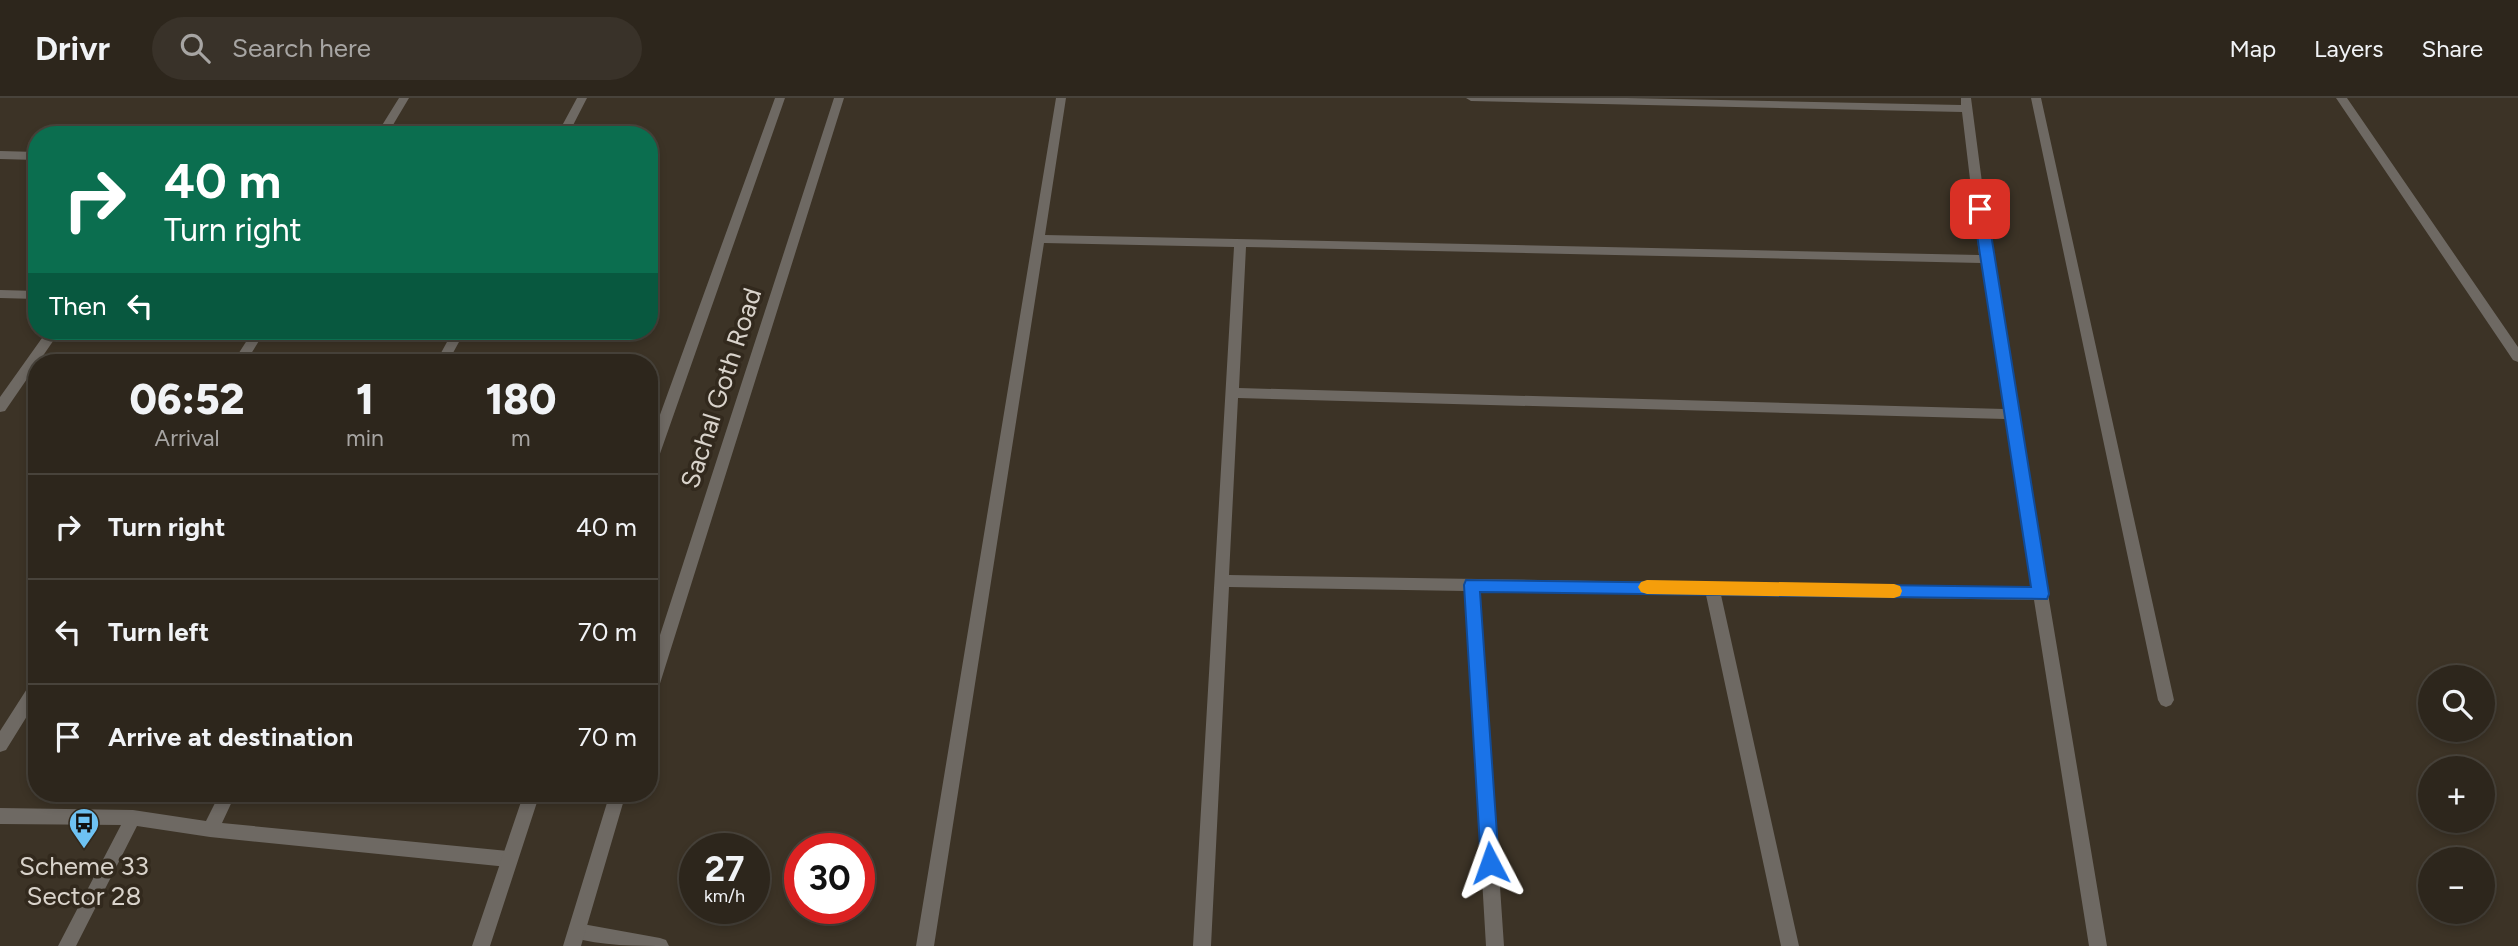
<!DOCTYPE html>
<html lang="en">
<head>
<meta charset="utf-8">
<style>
	body { margin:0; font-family:Figtree,sans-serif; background:#393229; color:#f1f3f6; height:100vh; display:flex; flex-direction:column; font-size:26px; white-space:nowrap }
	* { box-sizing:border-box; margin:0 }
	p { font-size:23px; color:#a7a5a3 }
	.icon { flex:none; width:38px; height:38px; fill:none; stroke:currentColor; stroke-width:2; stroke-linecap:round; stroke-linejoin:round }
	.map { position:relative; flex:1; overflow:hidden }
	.drawer { position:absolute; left:28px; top:256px; width:630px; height:448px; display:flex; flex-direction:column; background:#2d261c; border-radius:28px; box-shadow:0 4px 10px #0003,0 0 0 2px #48433b }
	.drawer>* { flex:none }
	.hud { position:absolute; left:28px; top:28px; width:630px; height:214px; border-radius:28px; box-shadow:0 4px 10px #0003,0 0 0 2px #48433b; background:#0b6e4f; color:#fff; overflow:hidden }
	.controls { position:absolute; left:2418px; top:567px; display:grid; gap:14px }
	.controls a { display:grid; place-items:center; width:77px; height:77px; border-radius:50%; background:#2d261c; box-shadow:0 4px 10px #0003,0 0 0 2px #48433b; font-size:35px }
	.speed { position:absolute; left:679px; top:735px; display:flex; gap:14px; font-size:35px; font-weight:700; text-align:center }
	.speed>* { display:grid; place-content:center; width:91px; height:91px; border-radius:50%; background:#2d261c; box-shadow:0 4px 10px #0003,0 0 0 2px #48433b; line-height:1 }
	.speed small { font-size:18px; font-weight:400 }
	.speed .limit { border:10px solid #d22; background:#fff; color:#111 }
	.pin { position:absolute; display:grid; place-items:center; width:60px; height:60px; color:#fff; margin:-30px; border-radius:14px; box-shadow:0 4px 10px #0006 }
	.me { position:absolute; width:77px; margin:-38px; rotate:356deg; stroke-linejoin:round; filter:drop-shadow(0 0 5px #0008) }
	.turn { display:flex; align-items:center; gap:24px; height:147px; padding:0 21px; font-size:32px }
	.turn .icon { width:91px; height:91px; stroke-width:2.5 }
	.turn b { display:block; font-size:49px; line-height:60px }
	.then { display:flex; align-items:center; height:66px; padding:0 21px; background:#0003; gap:14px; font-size:26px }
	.eta { display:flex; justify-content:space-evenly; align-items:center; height:119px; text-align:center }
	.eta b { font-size:42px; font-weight:800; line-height:49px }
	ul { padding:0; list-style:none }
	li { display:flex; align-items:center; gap:21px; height:105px; padding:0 21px; border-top:2px solid #48433b }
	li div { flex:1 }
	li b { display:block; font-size:26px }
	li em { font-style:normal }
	header { display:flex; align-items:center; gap:42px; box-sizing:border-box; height:98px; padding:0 35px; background:#2d261c; border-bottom:2px solid #48433b }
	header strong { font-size:33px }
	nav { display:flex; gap:38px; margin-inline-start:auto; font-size:24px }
	.search { width:490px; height:63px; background:#393229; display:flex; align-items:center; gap:18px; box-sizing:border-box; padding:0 24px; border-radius:38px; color:#a7a5a3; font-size:26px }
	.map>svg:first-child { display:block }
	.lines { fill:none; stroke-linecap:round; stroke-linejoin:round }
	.minor { fill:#6e6963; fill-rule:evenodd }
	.tertiary { fill:#6e6963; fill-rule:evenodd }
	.route { fill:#1a73e8; stroke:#114b97; stroke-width:2 }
	.slow { fill:#f59e0b }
	.labels { text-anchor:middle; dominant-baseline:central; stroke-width:7; stroke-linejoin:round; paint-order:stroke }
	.street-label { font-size:26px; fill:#d9d3cb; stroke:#32291d }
	.poi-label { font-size:26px; fill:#d9d3cb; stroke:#32291d }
</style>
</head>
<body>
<header>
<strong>Drivr</strong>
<div class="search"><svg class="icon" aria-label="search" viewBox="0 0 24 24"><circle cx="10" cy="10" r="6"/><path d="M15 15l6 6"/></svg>Search here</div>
<nav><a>Map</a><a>Layers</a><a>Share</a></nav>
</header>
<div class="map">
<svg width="2518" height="848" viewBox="0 0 2518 848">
	<rect width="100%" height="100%" fill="#3c3326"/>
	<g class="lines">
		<!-- minor -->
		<path class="minor" d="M399,0H409L387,37H376Z
			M577,0H587L568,37H557Z
			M1056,0H1066L1045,137L1979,157L1962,14L1471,3L1466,0H1627L1961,7V0H1971L1992,161L2107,848H2089L2034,502L1721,497L1799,848H1781L1706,497L1480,493L1504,848H1486L1465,493L1229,489L1211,848H1193L1234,149L1044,145L934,848H916ZM1246,149L1981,165L2004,311L1239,290ZM1238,300L2005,321L2032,490L1229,477Z
			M2031,0H2041L2174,602L2171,607L2166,609L2161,607L2158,602Z
			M2336,0H2347L2518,249V264L2513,262Z
			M0,53L37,54V62L0,61Z
			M0,192L37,193V201L0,200Z
			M47,233H60L5,313L0,314V299Z
			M253,233H265L246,264H233Z
			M453,233H465L448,264H436Z
			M37,581V602L6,652L0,654V633L32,583Z
			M220,695H236L222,725L508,753L514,755L516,761L514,767L508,769L210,739L137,728L76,848H58L121,727L0,726V710L133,712L206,723Z
			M577,825L660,840L666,842L669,848C637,848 601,848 571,839L569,833L571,827Z"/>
		<!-- tertiary -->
		<path class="tertiary" d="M775,0H785L656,367L649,372V347Z
			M834,0H844L657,595L654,600L649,602V571Z
			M524,695H540L490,848H472Z
			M610,695H626L581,848H563Z"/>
	</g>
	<!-- route -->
	<path class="route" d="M1980,107L1987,111L2049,496L2047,501L1480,494L1499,765L1497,771L1490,774L1483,771L1481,765L1464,487L1466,482L2031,489L1973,111Z"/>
	<!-- slow -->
	<path class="slow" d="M1647,482L1894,486L1900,488L1902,493L1900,498L1894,500L1647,496L1641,494L1638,489L1641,484Z"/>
	<!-- icons -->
	<defs>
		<g id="bus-pin" transform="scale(1.575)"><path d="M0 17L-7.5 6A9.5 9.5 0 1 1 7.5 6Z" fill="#6ec2f3" stroke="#32291d"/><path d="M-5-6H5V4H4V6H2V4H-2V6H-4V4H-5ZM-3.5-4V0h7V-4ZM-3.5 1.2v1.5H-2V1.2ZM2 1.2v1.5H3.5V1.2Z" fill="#111"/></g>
	</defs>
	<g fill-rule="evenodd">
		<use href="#bus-pin" x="84" y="725"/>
	</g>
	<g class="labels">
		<!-- street labels -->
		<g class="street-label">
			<text transform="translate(721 290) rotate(-72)">Sachal Goth Road</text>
		</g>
		<!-- poi labels -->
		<g class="poi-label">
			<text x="84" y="768">Scheme 33<tspan x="84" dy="30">Sector 28</tspan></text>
		</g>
	</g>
</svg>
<div class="controls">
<a><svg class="icon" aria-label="search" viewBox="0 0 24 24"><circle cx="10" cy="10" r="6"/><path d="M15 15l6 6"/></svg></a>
<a>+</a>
<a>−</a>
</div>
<div class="speed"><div>27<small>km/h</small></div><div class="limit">30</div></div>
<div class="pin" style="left:1980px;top:111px;background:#d93025"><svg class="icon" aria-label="arrive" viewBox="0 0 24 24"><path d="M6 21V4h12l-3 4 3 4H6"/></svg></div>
<svg class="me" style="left:1490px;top:765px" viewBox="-20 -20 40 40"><path d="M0-17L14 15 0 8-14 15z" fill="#1a73e8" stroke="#fff" stroke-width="4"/></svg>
<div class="hud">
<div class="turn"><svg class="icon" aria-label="right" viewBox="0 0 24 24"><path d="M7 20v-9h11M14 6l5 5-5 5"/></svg><div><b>40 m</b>Turn right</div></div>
<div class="then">Then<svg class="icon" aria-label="left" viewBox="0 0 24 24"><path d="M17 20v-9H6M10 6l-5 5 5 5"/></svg></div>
</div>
<section class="drawer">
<div class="eta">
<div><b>06:52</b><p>Arrival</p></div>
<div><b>1</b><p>min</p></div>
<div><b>180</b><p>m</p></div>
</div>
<ul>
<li><svg class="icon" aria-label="right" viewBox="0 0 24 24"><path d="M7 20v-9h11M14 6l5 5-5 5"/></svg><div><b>Turn right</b></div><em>40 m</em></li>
<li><svg class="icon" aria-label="left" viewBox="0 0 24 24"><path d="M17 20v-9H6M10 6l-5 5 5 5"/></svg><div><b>Turn left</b></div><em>70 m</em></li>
<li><svg class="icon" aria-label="arrive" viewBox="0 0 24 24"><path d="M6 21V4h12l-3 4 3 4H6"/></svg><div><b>Arrive at destination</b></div><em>70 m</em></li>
</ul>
</section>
</div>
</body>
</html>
